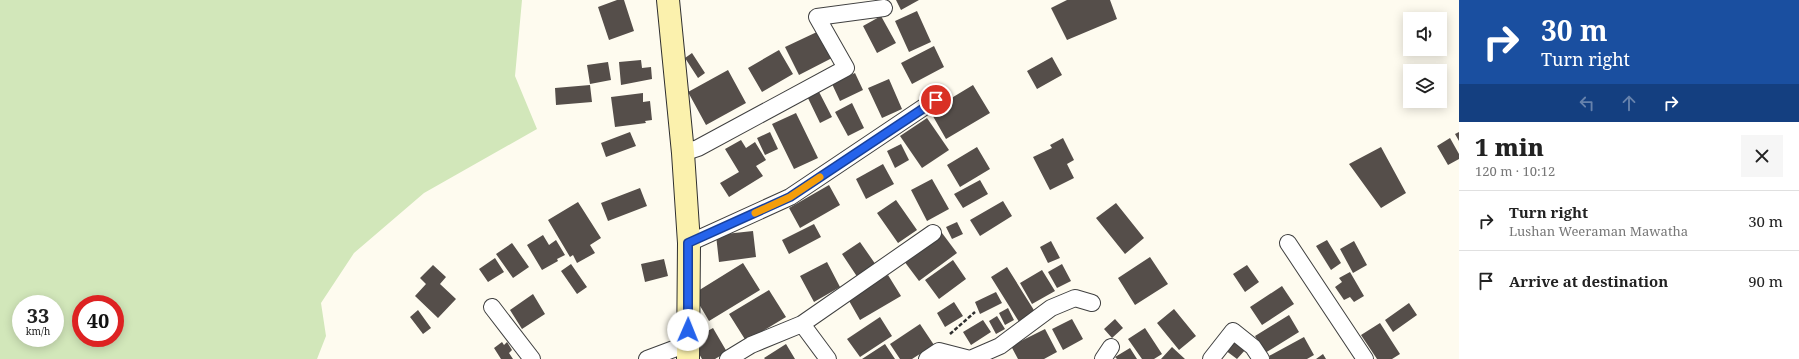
<!DOCTYPE html>
<html lang="en">
<head>
<meta charset="utf-8">
<style>
	body { margin:0; font-family:"Noto Serif",serif; background:#f6f6f6; color:#222; height:100vh; display:flex; flex-direction:column; font-size:15px; white-space:nowrap }
	* { box-sizing:border-box; margin:0 }
	p { font-size:13px; color:#767676 }
	.icon { flex:none; width:22px; height:22px; fill:none; stroke:currentColor; stroke-width:2; stroke-linecap:round; stroke-linejoin:round }
	.map { position:relative; flex:1; overflow:hidden }
	.sheet { display:flex; flex-direction:column; background:#fff; width:340px }
	.sheet>* { flex:none }
	.top-card { background:#1a4fa0; color:#fff; overflow:hidden }
	.buttons { position:absolute; left:1403px; top:12px; display:grid; gap:8px }
	.buttons a { display:grid; place-items:center; width:44px; height:44px; border-radius:0px; background:#fff; box-shadow:0 2px 10px #0003; font-size:20px }
	.speed { position:absolute; left:12px; top:295px; display:flex; gap:8px; font-size:20px; font-weight:700; text-align:center }
	.speed>* { display:grid; place-content:center; width:52px; height:52px; border-radius:50%; background:#fff; box-shadow:0 2px 10px #0003; line-height:1 }
	.speed small { font-size:10px; font-weight:400 }
	.speed .limit { border:6px solid #d22; background:#fff; color:#111 }
	.pin { position:absolute; display:grid; place-items:center; width:34px; height:34px; color:#fff; margin:-17px; border:2px solid #fff; border-radius:50%; box-shadow:0 1px 4px #0007 }
	.me { position:absolute; width:44px; margin:-22px; rotate:1deg; stroke-linejoin:round; filter:drop-shadow(0 0 3px #0008) }
	.turn { display:flex; align-items:center; gap:14px; height:84px; padding:0 16px; font-size:18px }
	.turn .icon { width:52px; height:52px; stroke-width:2.5 }
	.turn b { display:block; font-size:28px; line-height:34px }
	.lanes { display:flex; align-items:center; height:38px; padding:0 16px; background:#0003; justify-content:center; gap:20px; direction:ltr }
	.lanes .off { opacity:.35 }
	.round { display:grid; place-items:center; flex:none; width:42px; height:42px; border-radius:0px; background:#f6f6f6 }
	.head { display:flex; align-items:center; justify-content:space-between; height:68px; padding:0 16px }
	h1 { font-size:24px; font-weight:800; line-height:30px }
	ul { padding:0; list-style:none }
	li { display:flex; align-items:center; gap:12px; height:60px; padding:0 16px; border-top:1px solid #e0e0e0 }
	li div { flex:1 }
	li b { display:block; font-size:15px }
	li em { font-style:normal }
	main { display:flex; flex:1; min-height:0 }
	.map>svg:first-child { display:block }
	.green { fill:#d2e7ba; fill-rule:evenodd }
	.building { fill:#554e4a }
	.lines { fill:none; stroke-linecap:round; stroke-linejoin:round }
	.street-casing { stroke:#404040; stroke-width:18 }
	.secondary-casing { stroke:#2f2f2f; stroke-width:24 }
	.path { stroke:#2f2f2f; stroke-width:2.5; stroke-dasharray:4 2; stroke-linecap:butt }
	.street { stroke:#fff; stroke-width:16 }
	.secondary { stroke:#fbf1ad; stroke-width:22 }
	.route-casing { stroke:#184099; stroke-width:10 }
	.route { stroke:#2563eb; stroke-width:7 }
	.slow { stroke:#f59e0b; stroke-width:7 }
</style>
</head>
<body>
<main>
<div class="map">
<svg width="1459" height="359" viewBox="0 0 1459 359">
	<rect width="100%" height="100%" fill="#fefbef"/>
	<!-- green -->
	<path class="green" d="M0,0H522L515,76L537,129L424,193L354,253L321,303L326,336L317,359H0ZM21,304H55V338H21ZM81,304H115V338H81Z"/>
	<!-- building -->
	<path class="building" d="M617,0H624L634,31L609,40L598,7Z
		M896,0H919L901,10Z
		M1067,0H1110L1117,19L1067,40L1051,8Z
		M917,11L931,42L909,52L895,21Z
		M881,16L896,43L877,53L863,26Z
		M819,31L832,58L799,75L785,47Z
		M934,46L944,67L912,84L901,63Z
		M779,50L793,74L762,92L748,68Z
		M692,53L705,73L698,78L685,58Z
		M1052,57L1062,75L1037,89L1027,71Z
		M641,60L642,68L651,67L652,79L621,85L619,62Z
		M608,62L611,80L590,84L587,65Z
		M728,70L746,103L706,125L688,92Z
		M855,73L863,90L840,101L832,84Z
		M889,79L902,109L882,118L868,88Z
		M590,85L592,102L556,105L555,88Z
		M973,85L990,113L946,139L930,111Z
		M817,88L832,117L820,123L806,94Z
		M643,93V102L650,101L652,120L645,121L646,123L615,127L611,97Z
		M852,103L864,128L848,136L835,112Z
		M796,113L818,158L794,169L772,124Z
		M927,118L949,150L922,168L900,136Z
		M630,132L636,146L606,157L601,143Z
		M770,132L778,149L765,155L757,138Z
		M1459,132V141L1455,134Z
		M1063,138L1074,160L1067,164L1074,178L1050,190L1033,157L1052,148L1050,145Z
		M1450,138L1459,154V159L1448,165L1437,146Z
		M741,140L746,148L755,142L766,160L756,166L763,176L729,197L720,183L739,172L725,149Z
		M901,144L909,160L895,168L887,151Z
		M977,147L990,169L960,187L947,165Z
		M1381,147L1406,193L1381,208L1349,164Z
		M883,164L894,184L866,199L856,179Z
		M932,179L949,209L927,221L911,190Z
		M980,180L988,194L963,208L954,194Z
		M829,185L840,205L800,228L789,208Z
		M640,188L647,206L608,221L601,203Z
		M896,200L917,230L898,243L877,213Z
		M1003,201L1012,216L980,236L970,220Z
		M578,202L601,238L590,245L595,253L577,263L573,255L570,257L548,220Z
		M1116,203L1144,238L1125,254L1096,218Z
		M957,222L963,234L952,239L946,227Z
		M814,224L821,237L789,254L782,240Z
		M753,231L756,257L719,262L716,235Z
		M942,233L957,253L919,281L904,261Z
		M543,235L549,245L556,240L565,255L557,259L558,261L542,270L527,245Z
		M1327,240L1341,263L1331,270L1316,246Z
		M1051,241L1060,258L1048,263L1040,247Z
		M1354,241L1367,265L1353,273L1340,249Z
		M860,242L876,265L858,278L842,254Z
		M512,243L529,267L513,278L496,254Z
		M1150,257L1168,284L1135,305L1118,278Z
		M495,258L504,272L488,282L479,269Z
		M664,259L668,276L645,282L641,264Z
		M953,260L966,279L939,299L925,280Z
		M827,262L840,287L814,302L800,276Z
		M743,263L760,290L709,321L693,294Z
		M571,264L587,287L577,294L561,271Z
		M1062,264L1071,281L1057,288L1048,272Z
		M433,265L446,277L440,284L456,299L438,318L415,296L426,284L420,278Z
		M1247,265L1259,282L1245,292L1233,274Z
		M1007,267L1037,315L1021,325L991,277Z
		M1042,270L1055,291L1032,304L1020,283Z
		M1350,272L1364,296L1354,302L1350,297L1344,300L1335,287L1342,282L1339,278Z
		M888,275L901,296L860,320L848,299Z
		M1282,286L1294,304L1262,325L1250,307Z
		M769,290L786,317L746,341L729,314Z
		M996,292L1002,303L980,314L975,302Z
		M533,294L545,314L522,329L510,310Z
		M954,302L963,316L945,327L937,313Z
		M1409,303L1417,315L1393,332L1385,320Z
		M1008,308L1014,320L1005,325L999,313Z
		M1174,309L1196,336L1179,350L1157,323Z
		M418,310L431,328L423,334L410,317Z
		M1289,315L1299,332L1265,353L1255,336Z
		M997,316L1005,329L996,334L989,321Z
		M880,317L892,336L860,357L847,339Z
		M1072,319L1083,339L1063,350L1052,329Z
		M1115,319L1123,328L1112,338L1104,329Z
		M983,320L991,332L971,345L963,332Z
		M1380,323L1400,354L1392,359H1377L1361,335Z
		M920,324L934,345L912,359H900L890,344Z
		M713,328L727,352L715,359H702L691,340Z
		M1145,328L1162,354L1154,359H1142L1128,339Z
		M1045,329L1057,352L1044,359H1018L1011,346Z
		M1304,337L1314,355L1307,359H1270L1269,356Z
		M1235,339L1246,349L1237,359L1225,350Z
		M502,342L504,345L507,342L512,350L509,353L513,359H501L494,348Z
		M786,344L795,359H765L764,358Z
		M885,344L895,359H862Z
		M1172,347L1185,359H1161Z
		M1130,348L1137,359H1117L1115,357Z
		M1323,354L1326,359H1316Z"/>
	<g class="lines">
		<!-- street casing -->
		<g class="street-casing">
			<path id="street" d="M683,153L698,148L846,68L817,17L884,8
				M689,243L790,197L936,99
				M1288,243L1365,359
				M492,307L532,359
				M802,324L933,233
				M647,359L687,344
				M728,359L751,345L802,324L828,359
				M927,359L939,351L970,359L1000,346L1051,308L1075,298L1092,303
				M1103,359L1111,347
				M1211,359L1233,331L1253,347L1261,359"/>
		</g>
		<!-- secondary casing -->
		<g class="secondary-casing">
			<path id="secondary" d="M668,0L683,153L689,243L688,359"/>
		</g>
		<!-- path -->
		<path class="path" d="M950,334L975,312"/>
		<!-- street -->
		<use href="#street" class="street"/>
		<!-- secondary -->
		<use href="#secondary" class="secondary"/>
	</g>
	<g class="lines">
		<!-- route casing -->
		<g class="route-casing">
			<path id="route" d="M688,330V243L790,197L936,100"/>
		</g>
		<!-- route -->
		<use href="#route" class="route"/>
		<!-- slow -->
		<path class="slow" d="M755,213L790,197L820,177"/>
	</g>
</svg>
<div class="buttons">
<a><svg class="icon" aria-label="sound" viewBox="0 0 24 24"><path d="M4 9h4l5-4v14l-5-4H4zM17 9q2 3 0 6"/></svg></a>
<a><svg class="icon" aria-label="layers" viewBox="0 0 24 24"><path d="M12 4l9 5-9 5-9-5zM3 14l9 5 9-5"/></svg></a>
</div>
<div class="speed"><div>33<small>km/h</small></div><div class="limit">40</div></div>
<div class="pin" style="left:936px;top:100px;background:#d93025"><svg class="icon" aria-label="arrive" viewBox="0 0 24 24"><path d="M6 21V4h12l-3 4 3 4H6"/></svg></div>
<svg class="me" style="left:688px;top:330px" viewBox="-20 -20 40 40"><circle r="19" fill="#fff"/><path d="M0-13L10 11 0 6-10 11z" fill="#2563eb"/></svg>
</div>
<section class="sheet">
<div class="top-card">
<div class="turn"><svg class="icon" aria-label="right" viewBox="0 0 24 24"><path d="M7 20v-9h11M14 6l5 5-5 5"/></svg><div><b>30 m</b>Turn right</div></div>
<div class="lanes"><svg class="icon off" aria-label="left" viewBox="0 0 24 24"><path d="M17 20v-9H6M10 6l-5 5 5 5"/></svg><svg class="icon off" aria-label="ahead" viewBox="0 0 24 24"><path d="M12 20V5M6 11l6-6 6 6"/></svg><svg class="icon" aria-label="right" viewBox="0 0 24 24"><path d="M7 20v-9h11M14 6l5 5-5 5"/></svg></div>
</div>
<div class="head"><div><h1>1 min</h1><p>120 m · 10:12</p></div><a class="round"><svg class="icon" aria-label="close" viewBox="0 0 24 24"><path d="M6 6l12 12M18 6L6 18"/></svg></a></div>
<ul>
<li><svg class="icon" aria-label="right" viewBox="0 0 24 24"><path d="M7 20v-9h11M14 6l5 5-5 5"/></svg><div><b>Turn right</b><p>Lushan Weeraman Mawatha</p></div><em>30 m</em></li>
<li><svg class="icon" aria-label="arrive" viewBox="0 0 24 24"><path d="M6 21V4h12l-3 4 3 4H6"/></svg><div><b>Arrive at destination</b></div><em>90 m</em></li>
</ul>
</section>
</main>
</body>
</html>
